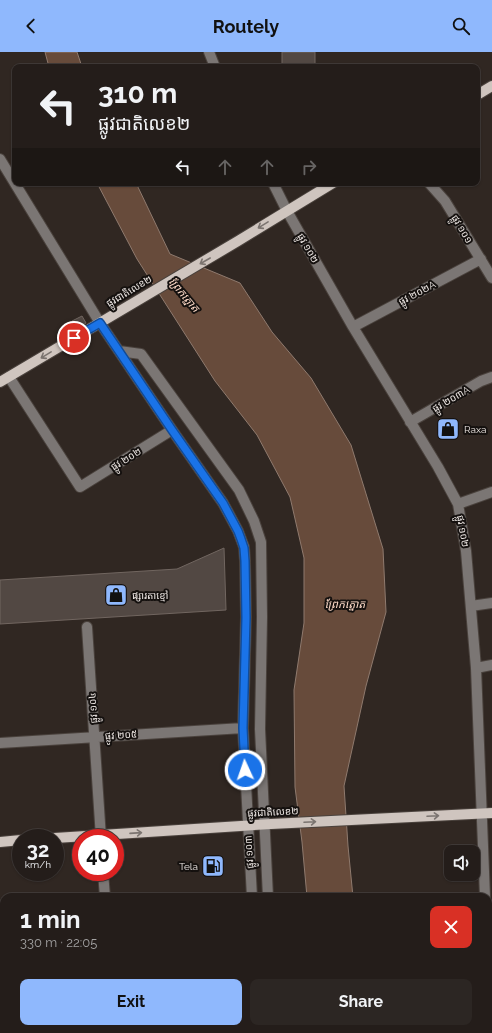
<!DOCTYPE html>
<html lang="en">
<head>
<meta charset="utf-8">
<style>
	body { margin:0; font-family:Raleway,"Noto Sans Khmer",sans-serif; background:#2c2623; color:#f1f3f6; height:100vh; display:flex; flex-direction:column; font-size:15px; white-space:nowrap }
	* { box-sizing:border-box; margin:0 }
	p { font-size:13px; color:#a3a2a2 }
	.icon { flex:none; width:22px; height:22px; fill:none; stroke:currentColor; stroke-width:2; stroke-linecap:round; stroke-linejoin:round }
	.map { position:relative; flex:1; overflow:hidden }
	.details { position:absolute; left:0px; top:841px; width:492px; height:140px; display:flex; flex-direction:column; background:#241d1a; border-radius:12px 12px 0 0; box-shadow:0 1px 3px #0004,0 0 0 1px #413b39 }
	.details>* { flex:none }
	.banner { position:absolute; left:12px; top:12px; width:468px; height:122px; border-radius:8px; box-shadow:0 1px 3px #0004,0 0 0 1px #413b39; background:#241d1a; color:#f1f3f6; overflow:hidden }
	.controls { position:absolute; left:444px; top:793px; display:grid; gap:8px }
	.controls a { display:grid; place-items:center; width:36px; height:36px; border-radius:8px; background:#241d1a; box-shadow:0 1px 3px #0004,0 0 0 1px #413b39; font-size:20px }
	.speed { position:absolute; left:12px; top:777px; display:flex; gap:8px; font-size:20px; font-weight:700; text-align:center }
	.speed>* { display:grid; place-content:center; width:52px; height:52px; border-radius:50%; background:#241d1a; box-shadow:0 1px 3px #0004,0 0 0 1px #413b39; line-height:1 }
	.speed small { font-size:10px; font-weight:400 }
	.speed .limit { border:6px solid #d22; background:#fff; color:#111 }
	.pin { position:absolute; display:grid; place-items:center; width:34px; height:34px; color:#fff; margin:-17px; border:2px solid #fff; border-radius:50%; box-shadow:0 1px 4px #0007 }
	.me { position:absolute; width:44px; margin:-22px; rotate:357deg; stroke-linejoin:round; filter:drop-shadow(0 0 3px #0008) }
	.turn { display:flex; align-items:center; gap:14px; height:84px; padding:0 20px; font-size:18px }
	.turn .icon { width:52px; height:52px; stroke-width:2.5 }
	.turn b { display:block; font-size:28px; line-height:34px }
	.lanes { display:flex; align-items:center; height:38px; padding:0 20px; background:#0003; justify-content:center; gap:20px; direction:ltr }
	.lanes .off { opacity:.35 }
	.round { display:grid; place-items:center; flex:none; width:42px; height:42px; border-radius:8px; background:#2c2623 }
	.overview { display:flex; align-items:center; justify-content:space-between; height:68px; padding:0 20px }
	h1 { font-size:24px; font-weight:700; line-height:30px }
	.primary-button { display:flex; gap:8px; margin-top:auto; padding:8px 20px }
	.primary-button a { flex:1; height:46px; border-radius:8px; background:#8fb8fd; color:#111; font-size:16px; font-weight:700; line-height:46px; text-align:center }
	.primary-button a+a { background:#2c2623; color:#f1f3f6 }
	header { display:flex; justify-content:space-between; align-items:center; height:52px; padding:0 20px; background:#8fb8fd; color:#111; font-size:18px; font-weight:700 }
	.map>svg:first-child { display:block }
	.green { fill:#472d1e }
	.water { fill:#674b3b; stroke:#8f7a6e }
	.building { fill:#524843; stroke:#716660 }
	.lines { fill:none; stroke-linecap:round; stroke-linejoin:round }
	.minor-casing { stroke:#4a423d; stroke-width:12 }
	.major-casing { stroke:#4a423d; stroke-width:12 }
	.minor { stroke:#7b7674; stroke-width:10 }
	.major { stroke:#cfc5bf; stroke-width:10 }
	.oneway { stroke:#7b7470 }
	.route-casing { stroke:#114b97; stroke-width:10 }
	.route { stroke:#1a73e8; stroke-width:7 }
	.labels { text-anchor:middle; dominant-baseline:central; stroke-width:4; stroke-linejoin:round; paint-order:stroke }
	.street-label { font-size:10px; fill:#ede7e4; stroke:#15110f }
	.poi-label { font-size:10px; fill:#ede7e4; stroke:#15110f; text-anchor:start }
	.water-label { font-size:11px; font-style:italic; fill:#fedbc9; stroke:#15110f }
</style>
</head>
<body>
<header><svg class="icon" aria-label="back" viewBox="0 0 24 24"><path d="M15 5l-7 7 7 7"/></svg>Routely<svg class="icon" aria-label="search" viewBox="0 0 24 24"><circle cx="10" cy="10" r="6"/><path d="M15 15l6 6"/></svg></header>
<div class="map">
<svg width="492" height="981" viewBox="0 0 492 981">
	<rect width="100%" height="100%" fill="#302722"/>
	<!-- green -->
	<path class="green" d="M240,977H251V981H194Z"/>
	<!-- water -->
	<path class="water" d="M45,0H77L82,15H49Z
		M97,131H136L170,202L240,231L272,280L311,326L351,393L383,497L386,560L366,634L344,734L348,794L353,845H307L302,790L295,735L294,638L304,571V506L290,445L257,383L215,329L137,207Z
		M323,977H372L373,981H324Z"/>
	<!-- building -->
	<path class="building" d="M282,0H315V15H282Z
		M82,264L86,271L77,277L72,269Z
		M224,496L226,558L0,572V528L177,517Z"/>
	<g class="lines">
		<!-- minor casing -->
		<g class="minor-casing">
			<path id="minor" d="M209,0L215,15
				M0,107L100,271L172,378L223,451L238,479L244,495L245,509L246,565L243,676L252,845
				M273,131L287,159L353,275L438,415L458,452L466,499L476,616L485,845
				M429,131L445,149L492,226
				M353,275L481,207
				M119,299L141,302L239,438L254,469L261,490L262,565L260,677L268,845
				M9,325L80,435L172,378
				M410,370L481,329L492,325
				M458,452L492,440
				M471,554L492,551
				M87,575L101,786
				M476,616L492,613
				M0,691L243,676
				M103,820L105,845
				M0,884H4
				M488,911L489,930
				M0,977H4
				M114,977V981
				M261,977V981
				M276,977V981"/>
		</g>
		<!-- major casing -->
		<g class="major-casing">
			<path id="major" d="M477,43L492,34
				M0,330L238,189L333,131
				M55,786L271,772L492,761
				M0,790L21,788"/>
		</g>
		<!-- minor -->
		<use href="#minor" class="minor"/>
		<!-- major -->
		<use href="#major" class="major"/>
	</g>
	<!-- one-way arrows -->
	<defs><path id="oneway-shaft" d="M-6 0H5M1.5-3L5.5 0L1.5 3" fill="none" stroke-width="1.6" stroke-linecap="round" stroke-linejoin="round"/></defs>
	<g class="oneway">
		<use href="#oneway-shaft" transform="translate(263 173) rotate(148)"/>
		<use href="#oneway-shaft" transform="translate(205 209) rotate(150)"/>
		<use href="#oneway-shaft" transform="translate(46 303) rotate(149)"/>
		<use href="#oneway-shaft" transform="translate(433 764) rotate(-3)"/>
		<use href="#oneway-shaft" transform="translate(310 770) rotate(-3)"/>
		<use href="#oneway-shaft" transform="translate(136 781) rotate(-4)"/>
	</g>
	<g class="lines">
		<!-- route casing -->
		<g class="route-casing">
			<path id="route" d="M74,286L100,271L172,378L223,451L238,479L241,487L244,496L245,509L246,566L243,676L245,718"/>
		</g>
		<!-- route -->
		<use href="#route" class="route"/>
	</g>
	<!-- icons -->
	<defs>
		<g id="shop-square" transform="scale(1.15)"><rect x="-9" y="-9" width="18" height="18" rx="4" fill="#8fb8fd" stroke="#15110f"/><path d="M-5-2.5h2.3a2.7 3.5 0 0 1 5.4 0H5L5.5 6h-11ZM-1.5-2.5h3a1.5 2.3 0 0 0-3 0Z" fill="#111"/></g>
		<g id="fuel-square" transform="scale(1.15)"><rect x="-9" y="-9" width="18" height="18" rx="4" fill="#8fb8fd" stroke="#15110f"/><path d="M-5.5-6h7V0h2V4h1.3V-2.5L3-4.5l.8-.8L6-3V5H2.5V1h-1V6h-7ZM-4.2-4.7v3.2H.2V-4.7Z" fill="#111"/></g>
	</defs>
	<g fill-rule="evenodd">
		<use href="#shop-square" x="448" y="377"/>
		<use href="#shop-square" x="116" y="543"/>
		<use href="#fuel-square" x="213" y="814"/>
	</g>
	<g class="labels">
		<!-- street labels -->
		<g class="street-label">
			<text transform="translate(462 177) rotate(59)">ផ្លូវ ១០១</text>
			<text transform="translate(308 196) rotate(60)">ផ្លូវ ១០២</text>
			<text transform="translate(129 239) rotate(-31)">ផ្លូវជាតិលេខ២</text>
			<text transform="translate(417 241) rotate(-28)">ផ្លូវ ២០២A</text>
			<text transform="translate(451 347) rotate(-30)">ផ្លូវ ២០៣A</text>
			<text transform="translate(126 407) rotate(-32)">ផ្លូវ ២០២</text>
			<text transform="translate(463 479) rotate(80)">ផ្លូវ ១០២</text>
			<text transform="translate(93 656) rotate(-94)">ផ្លូវ ១០៤</text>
			<text transform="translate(121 683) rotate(-4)">ផ្លូវ ២០៥</text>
			<text transform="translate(273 760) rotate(-3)">ផ្លូវជាតិលេខ២</text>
			<text transform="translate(249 800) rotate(-94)">ផ្លូវ ១០៣</text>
		</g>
		<!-- poi labels -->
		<g class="poi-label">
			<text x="464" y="377">Raxa</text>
			<text x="132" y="543">ផ្សារតាខ្មៅ</text>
			<text x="198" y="814" text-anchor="end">Tela</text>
		</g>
		<!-- water labels -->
		<g class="water-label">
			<text transform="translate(184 243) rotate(50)">ព្រែកត្នោត</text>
			<text x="345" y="552">ព្រែកត្នោត</text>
		</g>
	</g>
</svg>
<div class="controls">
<a><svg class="icon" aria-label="sound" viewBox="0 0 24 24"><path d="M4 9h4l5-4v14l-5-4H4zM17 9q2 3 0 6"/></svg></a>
</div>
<div class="speed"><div>32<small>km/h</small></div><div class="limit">40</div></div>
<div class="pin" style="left:74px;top:286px;background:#d93025"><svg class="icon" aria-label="arrive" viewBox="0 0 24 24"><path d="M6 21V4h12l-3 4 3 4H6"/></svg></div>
<svg class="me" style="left:245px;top:718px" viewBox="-20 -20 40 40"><circle r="17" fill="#1a73e8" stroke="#fff" stroke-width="3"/><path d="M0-11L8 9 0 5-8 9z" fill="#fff"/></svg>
<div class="banner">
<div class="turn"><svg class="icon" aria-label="left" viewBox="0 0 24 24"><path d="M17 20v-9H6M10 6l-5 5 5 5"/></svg><div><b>310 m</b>ផ្លូវជាតិលេខ២</div></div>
<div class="lanes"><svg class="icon" aria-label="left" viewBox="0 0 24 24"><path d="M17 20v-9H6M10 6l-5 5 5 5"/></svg><svg class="icon off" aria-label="ahead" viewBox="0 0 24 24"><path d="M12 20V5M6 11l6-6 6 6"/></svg><svg class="icon off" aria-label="ahead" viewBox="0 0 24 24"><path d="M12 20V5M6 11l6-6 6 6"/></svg><svg class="icon off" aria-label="right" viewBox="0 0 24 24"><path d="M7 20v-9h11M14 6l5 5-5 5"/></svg></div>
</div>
<section class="details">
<div class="overview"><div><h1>1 min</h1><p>330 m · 22:05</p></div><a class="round" style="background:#d93025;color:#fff"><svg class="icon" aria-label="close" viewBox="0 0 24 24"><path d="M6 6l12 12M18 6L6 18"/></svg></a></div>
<div class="primary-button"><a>Exit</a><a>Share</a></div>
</section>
</div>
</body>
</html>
